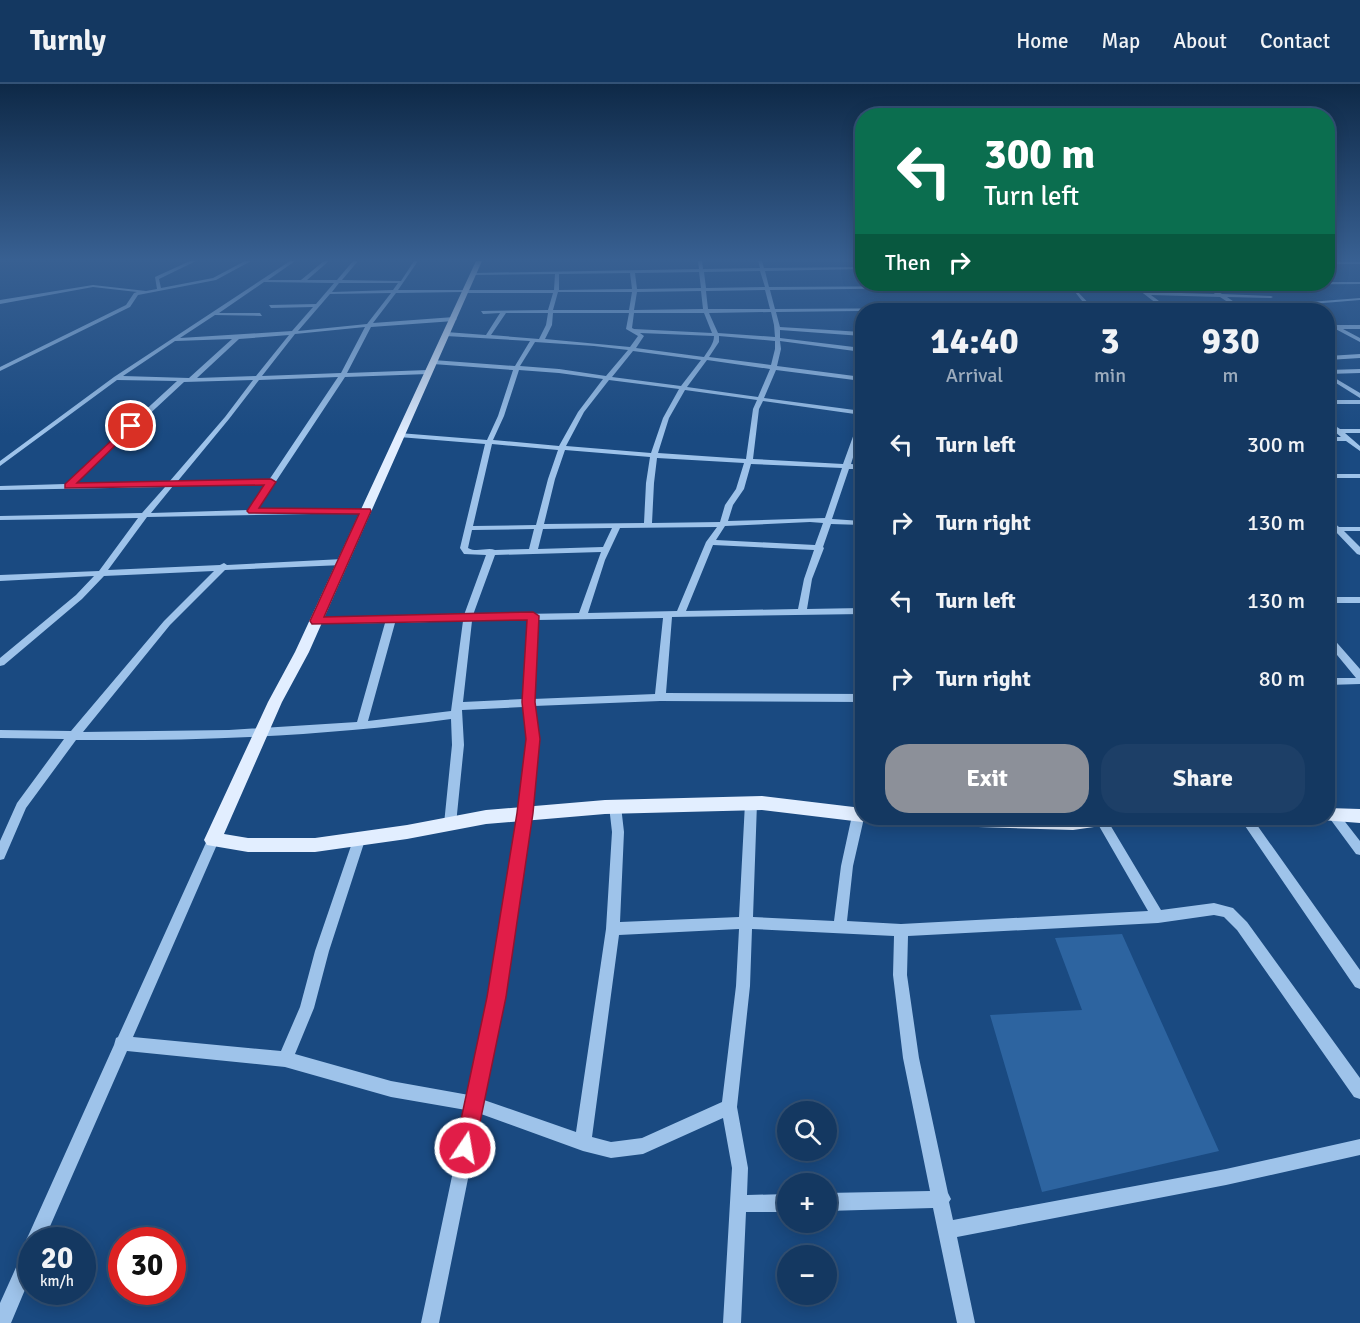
<!DOCTYPE html>
<html lang="en">
<head>
<meta charset="utf-8">
<style>
	body { margin:0; font-family:Signika,sans-serif; background:#1d3f67; color:#f1f3f6; height:100vh; display:flex; flex-direction:column; font-size:22px; white-space:nowrap }
	* { box-sizing:border-box; margin:0 }
	p { font-size:20px; color:#9dacbd }
	.icon { flex:none; width:33px; height:33px; fill:none; stroke:currentColor; stroke-width:2; stroke-linecap:round; stroke-linejoin:round }
	.map { position:relative; flex:1; overflow:hidden }
	.details { position:absolute; left:855px; top:219px; width:480px; height:522px; display:flex; flex-direction:column; background:#143861; border-radius:24px; box-shadow:0 3px 15px #0003,0 0 0 2px #335276 }
	.details>* { flex:none }
	.hud { position:absolute; left:855px; top:24px; width:480px; height:183px; border-radius:24px; box-shadow:0 3px 15px #0003,0 0 0 2px #335276; background:#0b6e4f; color:#fff; overflow:hidden }
	.controls { position:absolute; left:777px; top:1017px; display:grid; gap:12px }
	.controls a { display:grid; place-items:center; width:60px; height:60px; border-radius:50%; background:#143861; box-shadow:0 3px 15px #0003,0 0 0 2px #335276; font-size:30px }
	.speed { position:absolute; left:18px; top:1143px; display:flex; gap:12px; font-size:30px; font-weight:700; text-align:center }
	.speed>* { display:grid; place-content:center; width:78px; height:78px; border-radius:50%; background:#143861; box-shadow:0 3px 15px #0003,0 0 0 2px #335276; line-height:1 }
	.speed small { font-size:15px; font-weight:400 }
	.speed .limit { border:9px solid #d22; background:#fff; color:#111 }
	.pin { position:absolute; display:grid; place-items:center; width:51px; height:51px; color:#fff; margin:-26px; border:3px solid #fff; border-radius:50%; box-shadow:0 2px 6px #0007 }
	.me { position:absolute; width:66px; margin:-33px; rotate:12deg; stroke-linejoin:round; filter:drop-shadow(0 0 4px #0008) }
	.turn { display:flex; align-items:center; gap:21px; height:126px; padding:0 30px; font-size:27px }
	.turn .icon { width:78px; height:78px; stroke-width:2.5 }
	.turn b { display:block; font-size:42px; line-height:51px }
	.then { display:flex; align-items:center; height:57px; padding:0 30px; background:#0003; gap:12px; font-size:22px }
	.eta { display:flex; justify-content:space-evenly; align-items:center; height:102px; text-align:center }
	.eta b { font-size:36px; font-weight:700; line-height:42px }
	.button { display:flex; gap:12px; margin-top:auto; padding:12px 30px }
	.button a { flex:1; height:69px; border-radius:24px; background:#8c9099; color:#fff; font-size:24px; font-weight:700; line-height:69px; text-align:center }
	.button a+a { background:#1d3f67; color:#f1f3f6 }
	ul { padding:0; list-style:none }
	li { display:flex; align-items:center; gap:18px; height:78px; padding:0 30px }
	li div { flex:1 }
	li b { display:block; font-size:22px }
	li em { font-style:normal }
	header { display:flex; align-items:center; gap:36px; box-sizing:border-box; height:84px; padding:0 30px; background:#143861; border-bottom:2px solid #335276 }
	header strong { font-size:28px }
	nav { display:flex; gap:33px; margin-inline-start:auto; font-size:21px }
	.map>svg:first-child { display:block }
	.green { fill:#2d64a0 }
	.lines { fill:none; stroke-linecap:round; stroke-linejoin:round }
	.minor { fill:#9ec3ea; fill-rule:evenodd }
	.major { fill:#e2eeff; fill-rule:evenodd }
	.route { fill:#e11d48; stroke:#92132f; stroke-width:1.5 }
</style>
</head>
<body>
<header>
<strong>Turnly</strong>
<nav><a>Home</a><a>Map</a><a>About</a><a>Contact</a></nav>
</header>
<div class="map">
<svg width="1360" height="1239" viewBox="0 0 1360 1239">
	<rect width="100%" height="100%" fill="#1a4a81"/>
	<!-- green -->
	<path class="green" d="M1122,850L1219,1067L1042,1108L990,931L1082,926L1055,854Z"/>
	<g class="lines">
		<!-- minor -->
		<path class="minor" d="M190,177H196L159,195L161,204L213,194L245,177H251L216,196L138,211L130,223L0,287V283L126,221L134,209L137,208L93,203L0,220V216L93,201L146,207L157,205L155,193Z
			M290,177H295L268,196H301L324,177H329L307,196H337L353,177H358L342,196L401,197L414,177H418L398,206H554L555,190L474,191L472,190L474,189L699,185L698,177H702L703,185L760,184L758,177H762L764,184L862,183V185L765,187L769,203L932,202L934,203L932,204L770,206L775,225L933,224L992,217L1086,222L1075,208L1077,207L1095,226L992,221L942,226L776,228L780,243L862,248V252L780,246V254L862,264V268L780,257L781,265L777,282L862,293V297L776,286L764,314L862,327V331L763,317L759,325L753,375L843,380L859,336L862,334V344L851,380L862,381V385H849L832,435L862,437V441L831,440L823,463L824,464L812,495L807,525L862,524V530L672,533L666,609L862,610V618L660,617L534,622L538,655L531,729L504,913L484,1016L576,1048L606,845L612,748L609,722L611,719L615,717L619,719L621,722L624,748L620,838L739,833L745,719L747,716L751,714L755,716L757,719L753,833L834,837L841,782L856,713L858,710L862,708L864,734L853,782L847,837L901,840L1148,827L1095,735L1096,734H1106L1161,826L1214,819L1233,824L1247,838L1360,994V1015L1354,1013L1237,846L1224,833L1214,831L1158,839L908,852L907,891L919,974L948,1109L951,1115L949,1118L953,1136L1226,1085L1360,1055V1071L1226,1101L957,1153L975,1239H957L933,1124L826,1127V1109L930,1107L903,974L893,891L894,852L752,845L750,902L737,1023L748,1084L747,1111L788,1110V1128H746L741,1239H723L732,1084L723,1034L643,1070L611,1074L583,1067L481,1030L439,1239H421L466,1026L391,1013L285,983L127,967L44,1156H32V1189L11,1239H0V1219L27,1159L26,1156L29,1150L114,961L116,954L118,953L209,752L213,751L217,752L219,756L133,953L281,967L300,923L315,867L353,756L355,752L359,751L363,752L365,756L329,867L314,924L295,970L391,997L469,1011L490,913L519,729L528,655L523,623L462,626L464,661L456,740L454,744L450,745L446,744L444,740L452,661L451,635C326,652 202,657 76,656L26,724L4,775L0,776V757L17,719L64,655L0,654V646L71,647L164,537L214,487L104,492L82,515L4,581L0,582V574L76,511L94,492L0,497V491L99,487L138,434L0,436V432L142,429L165,403L0,406V402L65,400L177,297L117,296L0,382V377L114,293ZM760,187L765,203L706,204L704,188ZM699,188L701,204L637,205L635,189ZM630,189L632,205L559,206V190ZM264,198L334,199L316,220L269,221L271,224L313,223L292,247L180,254L215,231L262,232L260,229H219ZM339,199H398L393,206L332,208ZM765,206L770,225H708L706,207ZM701,207L703,225L634,226L637,208ZM463,208L465,209H553L548,226L481,227L483,230L500,229L486,251L446,248L443,250L446,252L530,257L515,282L433,276L430,278L433,280L513,286L498,332L487,356L399,349L396,351L399,353L485,360L460,464L464,470L486,471L464,531L313,535L311,537L316,540L385,539L357,638L229,646L83,648L170,541L225,486L343,481L347,478L343,475L227,481L224,479L220,481L108,486L147,433L369,429L370,427L366,425L257,426L345,293L428,290L431,288L428,286L347,289L371,243L454,237L457,235L454,233L373,239L396,209ZM558,208H632L629,226H553ZM391,209L367,240L298,247L330,210ZM771,228L774,241L775,253L718,249L709,229ZM506,229H548L546,241L539,255L491,251ZM553,229H629L626,245L638,252L630,263L545,255L552,241ZM634,229H704L712,249L634,245L632,244ZM365,243L341,289L262,292L295,250ZM640,249L714,252C714,260 708,266 704,273L636,264L644,252ZM289,251L256,292L197,294L239,255ZM719,252L775,257V265L771,281L709,273L719,258ZM232,255L189,294L123,292L175,257ZM535,258L594,262L628,266L606,292L559,285L520,282ZM633,267L701,276L681,302L612,293ZM707,276L770,285L758,313L687,303ZM519,286L559,289L603,295L578,328L559,362L493,356L504,332ZM338,293L269,396L177,398L229,335L259,296ZM253,296L225,333L169,398L74,400L184,298ZM609,296L679,305L663,334L651,369L566,362L584,328ZM685,306L757,316L753,325L746,375L658,369L669,334ZM492,360L558,366L548,395L536,441L473,442ZM565,366L650,373L646,399L644,439L544,440L555,395ZM657,374L744,379L736,405L725,421L720,438L652,439L654,399ZM751,380L842,384L825,434L728,437L733,421L744,405ZM266,400L249,426L151,429L173,402ZM810,438L823,439L815,461L716,456L725,442ZM717,443L706,458L677,527L588,529L605,476L620,444ZM612,444L603,463L538,465L543,445ZM534,445L529,465L495,466C487,463 477,469 468,464L472,446ZM713,461L814,466L804,495L798,525L686,527ZM601,468L579,529L473,531L495,471ZM663,534L655,610L533,615L537,536ZM528,536L523,615L463,618L472,537ZM463,537L451,627L368,637L395,539ZM739,845L736,902L722,1018L642,1054L611,1058L592,1053L619,851Z
			M1328,178H1360V180H1328Z
			M1328,198H1360V200L1254,201L1252,200H1328Z
			M1131,200H1135L1146,208L1215,210L1202,200H1206L1222,210L1271,212L1273,213L1271,214L1227,213L1246,226H1240L1220,213L1151,211L1171,226H1165Z
			M1360,214V216L1287,222L1284,220Z
			M1293,222L1295,225L1267,226L1270,224Z
			M1328,237L1337,241H1360V245H1343L1360,254V258L1328,241Z
			M1360,270V274L1328,276V272Z
			M1360,285V289L1328,290V286Z
			M1328,290L1360,309V314L1328,294Z
			M1328,316H1360V320H1328Z
			M1328,337L1340,345H1360V349H1345L1360,362V367L1346,357H1328V353H1341L1328,342Z
			M1328,390H1360V394H1328Z
			M1328,434L1339,443H1360V447H1344L1360,463V471L1357,470L1335,447H1330L1329,445L1331,443L1328,440Z
			M1328,513H1360V519H1328Z
			M1328,551L1331,552L1360,585V600L1328,601V594H1356L1328,560Z
			M1328,719L1332,721L1360,757V771L1356,770L1328,732Z
			M1242,734H1252L1360,886V905L1355,903L1243,739L1241,736Z"/>
		<!-- major -->
		<path class="major" d="M476,177H482L309,568L282,618L224,750L248,754H315L407,741L486,726L605,716L762,712L862,724V734H869L868,736L862,738L762,726L605,730L486,740L407,755L315,768H248L207,761L204,756L268,618L295,568Z
			M1328,724L1360,725V739L1322,736L1321,734H1328Z
			M906,734H1289L1286,739L1259,743L1161,741L1101,742L1073,746L915,741L909,739Z"/>
	</g>
	<!-- sky -->
	<linearGradient id="sky" x2="0" y2="1"><stop stop-color="#0e2947"/><stop offset="0.5" stop-color="#386092"/><stop offset="1" stop-color="#386092" stop-opacity="0"/></linearGradient>
	<rect width="1360" height="351" fill="url(#sky)"/>
	<!-- route -->
	<path class="route" d="M128,341L135,342L77,399L271,395L276,398L259,424L370,425L371,427L324,533L533,528L539,532L535,618L540,655L533,729L506,913L473,1072L465,1075L458,1072L455,1064L487,913L517,729L526,655L522,618L527,536L312,540L310,537L359,430L249,429L247,427L264,401L65,404V400Z"/>
</svg>
<div class="controls">
<a><svg class="icon" aria-label="search" viewBox="0 0 24 24"><circle cx="10" cy="10" r="6"/><path d="M15 15l6 6"/></svg></a>
<a>+</a>
<a>−</a>
</div>
<div class="speed"><div>20<small>km/h</small></div><div class="limit">30</div></div>
<div class="pin" style="left:131px;top:342px;background:#d93025"><svg class="icon" aria-label="arrive" viewBox="0 0 24 24"><path d="M6 21V4h12l-3 4 3 4H6"/></svg></div>
<svg class="me" style="left:465px;top:1064px" viewBox="-20 -20 40 40"><circle r="17" fill="#e11d48" stroke="#fff" stroke-width="3"/><path d="M0-11L8 9 0 5-8 9z" fill="#fff"/></svg>
<div class="hud">
<div class="turn"><svg class="icon" aria-label="left" viewBox="0 0 24 24"><path d="M17 20v-9H6M10 6l-5 5 5 5"/></svg><div><b>300 m</b>Turn left</div></div>
<div class="then">Then<svg class="icon" aria-label="right" viewBox="0 0 24 24"><path d="M7 20v-9h11M14 6l5 5-5 5"/></svg></div>
</div>
<section class="details">
<div class="eta">
<div><b>14:40</b><p>Arrival</p></div>
<div><b>3</b><p>min</p></div>
<div><b>930</b><p>m</p></div>
</div>
<ul>
<li><svg class="icon" aria-label="left" viewBox="0 0 24 24"><path d="M17 20v-9H6M10 6l-5 5 5 5"/></svg><div><b>Turn left</b></div><em>300 m</em></li>
<li><svg class="icon" aria-label="right" viewBox="0 0 24 24"><path d="M7 20v-9h11M14 6l5 5-5 5"/></svg><div><b>Turn right</b></div><em>130 m</em></li>
<li><svg class="icon" aria-label="left" viewBox="0 0 24 24"><path d="M17 20v-9H6M10 6l-5 5 5 5"/></svg><div><b>Turn left</b></div><em>130 m</em></li>
<li><svg class="icon" aria-label="right" viewBox="0 0 24 24"><path d="M7 20v-9h11M14 6l5 5-5 5"/></svg><div><b>Turn right</b></div><em>80 m</em></li>
</ul>
<div class="button"><a>Exit</a><a>Share</a></div>
</section>
</div>
</body>
</html>
